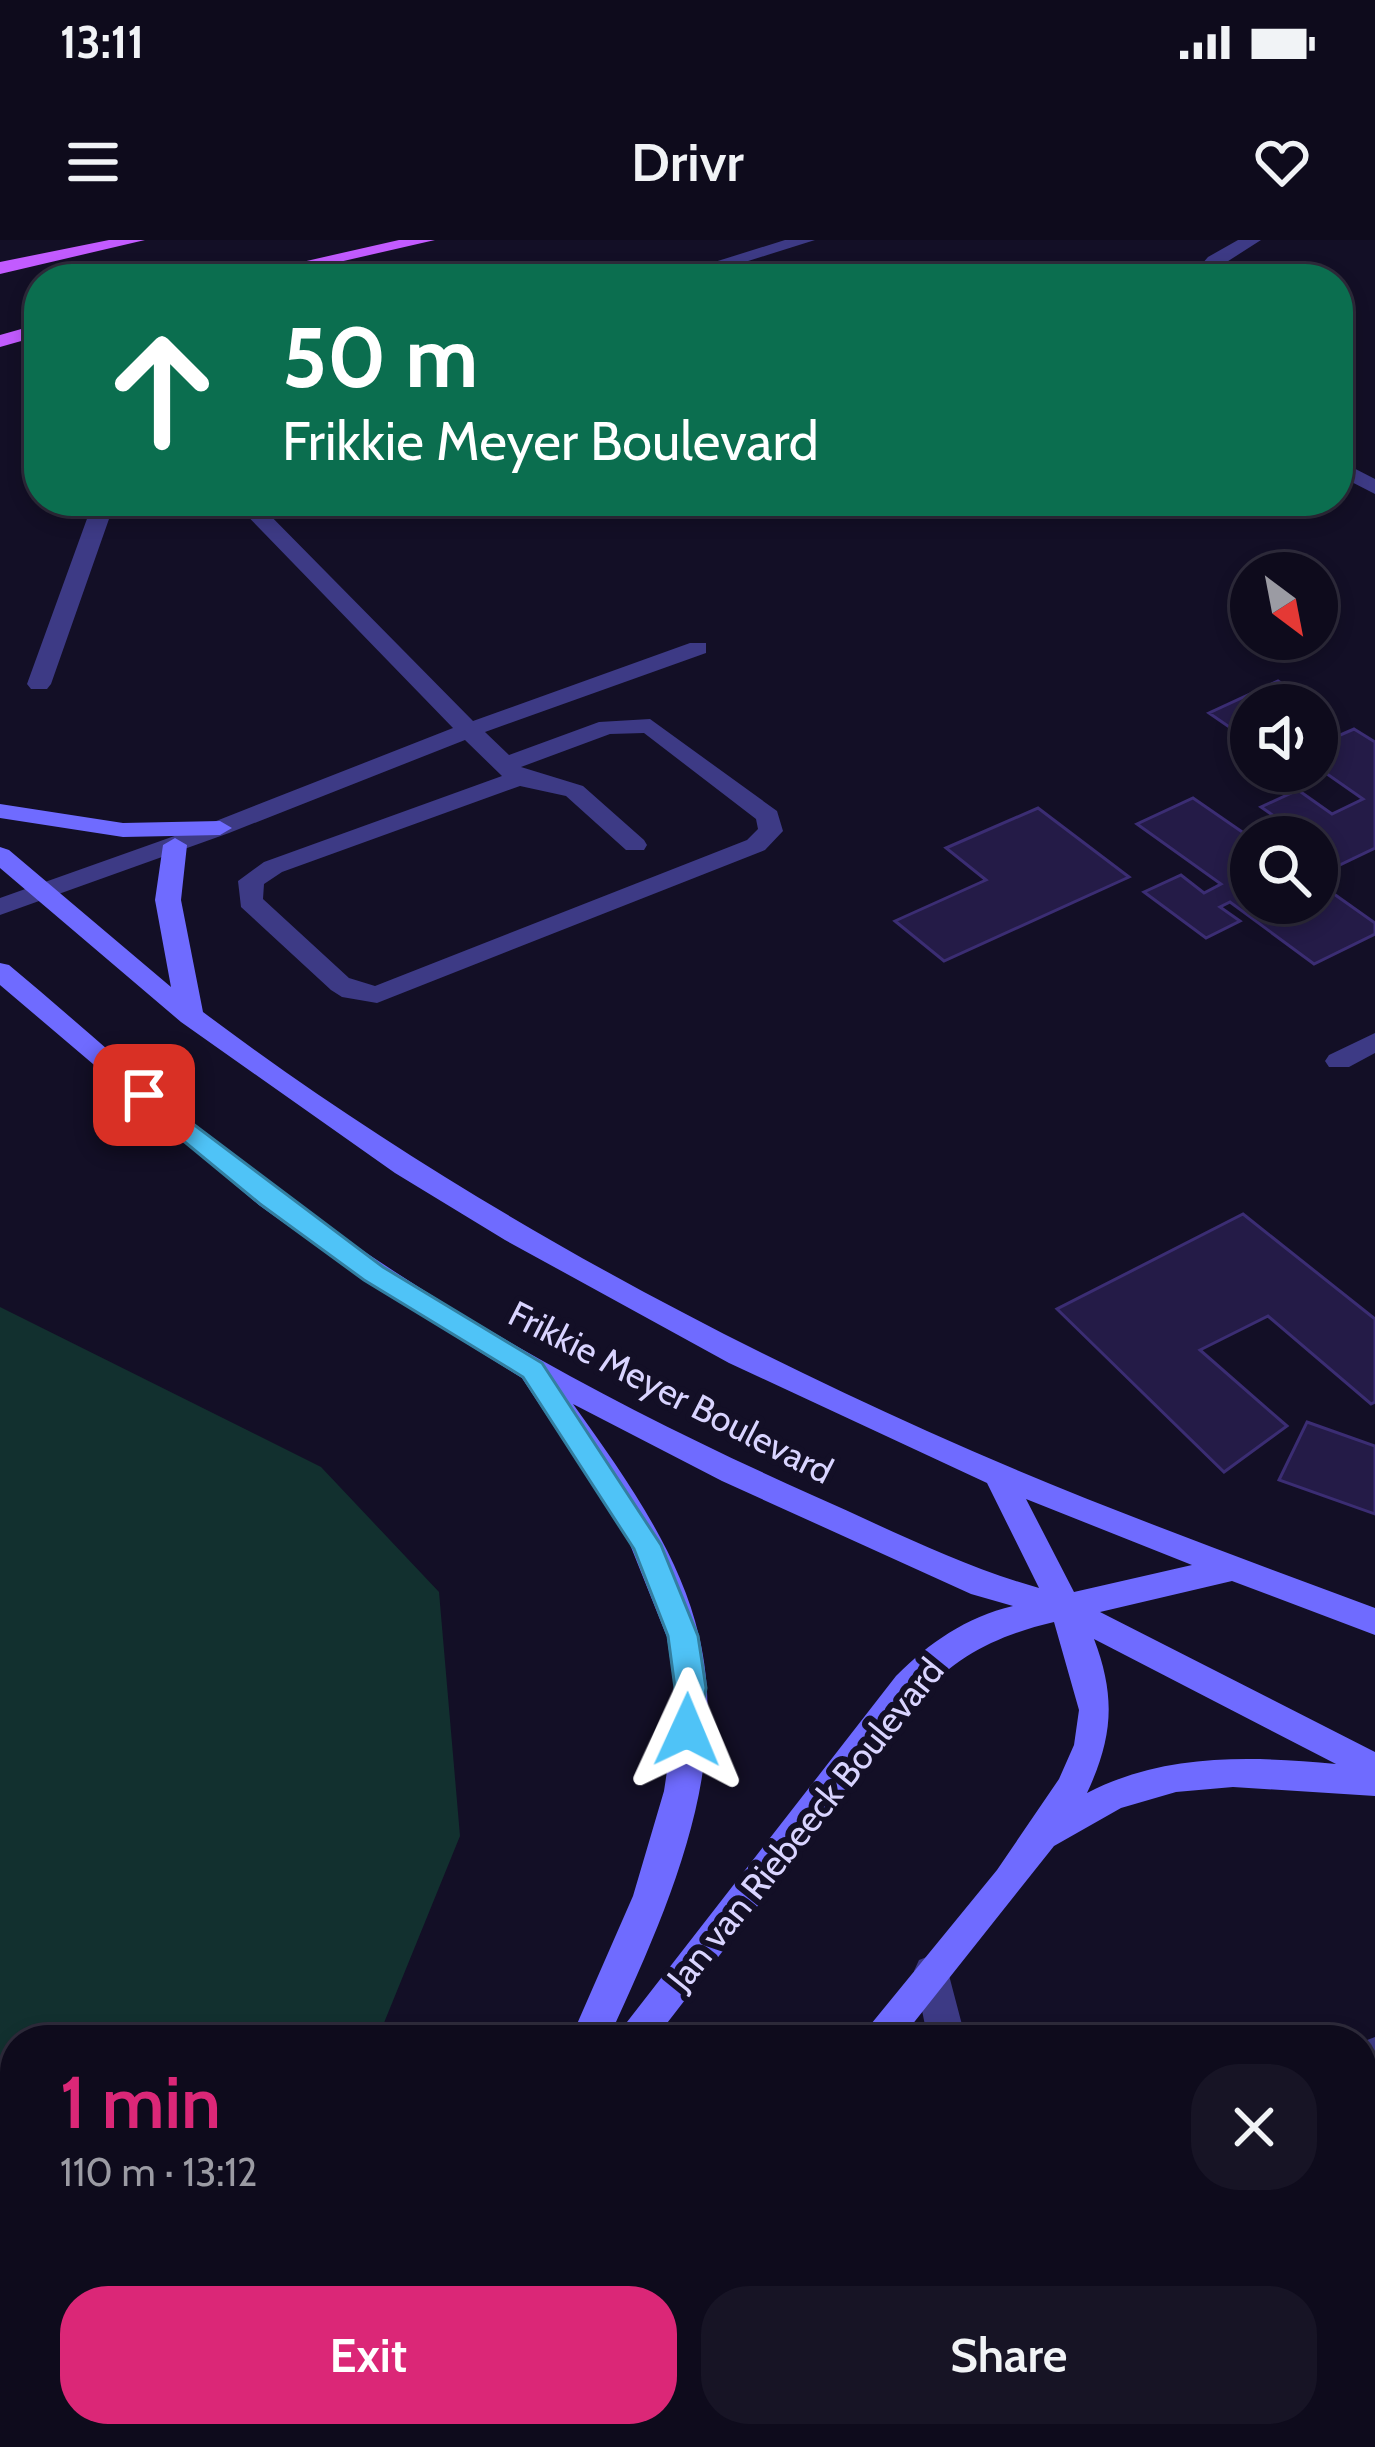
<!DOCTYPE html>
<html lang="en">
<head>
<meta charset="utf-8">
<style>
	body { margin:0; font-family:Cabin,sans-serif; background:#171425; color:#f1f3f6; height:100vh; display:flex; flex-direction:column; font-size:45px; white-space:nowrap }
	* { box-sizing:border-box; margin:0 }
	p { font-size:39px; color:#9b9ba3 }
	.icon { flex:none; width:66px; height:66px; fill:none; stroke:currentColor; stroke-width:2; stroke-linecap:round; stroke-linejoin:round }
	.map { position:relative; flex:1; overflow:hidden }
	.panel { position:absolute; left:0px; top:1785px; width:1377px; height:423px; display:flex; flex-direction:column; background:#0e0b1c; border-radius:48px 48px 0 0; box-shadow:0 6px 18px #0003,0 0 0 3px #2e2b3b }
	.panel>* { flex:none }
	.guide { position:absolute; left:24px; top:24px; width:1329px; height:252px; border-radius:48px; box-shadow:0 6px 18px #0003,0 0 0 3px #2e2b3b; background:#0b6e4f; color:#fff; overflow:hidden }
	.needle { width:78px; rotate:148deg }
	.tools { position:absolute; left:1230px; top:312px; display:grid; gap:24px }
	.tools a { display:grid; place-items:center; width:108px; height:108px; border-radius:50%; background:#0e0b1c; box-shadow:0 6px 18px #0003,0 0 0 3px #2e2b3b; font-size:60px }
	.pin { position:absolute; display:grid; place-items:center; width:102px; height:102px; color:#fff; margin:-51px; border-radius:24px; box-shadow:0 6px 18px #0006 }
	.me { position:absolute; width:132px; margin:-66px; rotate:1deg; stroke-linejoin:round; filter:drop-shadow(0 0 9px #0008) }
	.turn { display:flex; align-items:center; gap:42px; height:252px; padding:0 60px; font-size:54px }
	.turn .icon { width:156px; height:156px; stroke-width:2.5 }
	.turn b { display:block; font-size:84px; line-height:102px }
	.round { display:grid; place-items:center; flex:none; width:126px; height:126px; border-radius:48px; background:#171425 }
	.head { display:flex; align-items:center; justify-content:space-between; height:204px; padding:0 60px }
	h1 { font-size:72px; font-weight:600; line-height:90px; color:#db2777 }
	.button { display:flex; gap:24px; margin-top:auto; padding:24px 60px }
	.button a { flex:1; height:138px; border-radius:48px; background:#db2777; color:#fff; font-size:48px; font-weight:600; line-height:138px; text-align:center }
	.button a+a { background:#171425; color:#f1f3f6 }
	.status { display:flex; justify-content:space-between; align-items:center; height:84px; padding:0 60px; background:#0e0b1c; direction:ltr }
	.status svg { height:33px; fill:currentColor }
	header { display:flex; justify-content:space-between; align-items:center; height:156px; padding:0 60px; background:#0e0b1c; font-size:54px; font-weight:600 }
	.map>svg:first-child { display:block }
	.green { fill:#12302f }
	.building { fill:#241b47; stroke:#3b2d73; stroke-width:3 }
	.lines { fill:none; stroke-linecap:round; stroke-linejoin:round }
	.lane { fill:#3d3a85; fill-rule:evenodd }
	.street { fill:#3d3a85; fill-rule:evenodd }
	.secondary { fill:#6f6bff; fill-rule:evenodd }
	.primary { fill:#c25bff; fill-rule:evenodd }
	.route { fill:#4fc3f7; stroke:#337fa1; stroke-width:3 }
	.labels { text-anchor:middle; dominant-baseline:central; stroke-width:12; stroke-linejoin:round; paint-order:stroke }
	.street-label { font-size:36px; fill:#d9d4ff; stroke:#130f26 }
</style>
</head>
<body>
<div class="status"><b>13:11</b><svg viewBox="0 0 49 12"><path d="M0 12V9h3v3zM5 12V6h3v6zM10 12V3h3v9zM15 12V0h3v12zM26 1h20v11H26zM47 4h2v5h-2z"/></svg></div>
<header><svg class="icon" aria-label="menu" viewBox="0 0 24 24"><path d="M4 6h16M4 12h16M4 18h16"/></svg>Drivr<svg class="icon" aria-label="heart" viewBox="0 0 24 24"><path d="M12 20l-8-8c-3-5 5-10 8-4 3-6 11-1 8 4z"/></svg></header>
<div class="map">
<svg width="1375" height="2207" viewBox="0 0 1375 2207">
	<rect width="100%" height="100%" fill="#130f26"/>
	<!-- green -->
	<path class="green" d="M0,1067L321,1227L439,1352L460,1596L377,1800H15V2193H53L39,2207H0Z"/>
	<!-- building -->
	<path class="building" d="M1278,441L1314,465H1251V502L1209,473Z
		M1354,489L1375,502V608L1323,633L1317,629V597H1279L1291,588L1261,567L1298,550L1332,574L1363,559L1317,527V505Z
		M1193,558L1251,598V663H1317V642L1375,683V694L1314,724L1230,662L1220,667L1240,681L1206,698L1144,652L1181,635L1204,653L1221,644L1137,584Z
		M1038,568L1129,637L944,721L895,681L986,640L946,608Z
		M1243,974L1375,1079V1162L1371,1164L1268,1076L1200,1110L1287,1186L1224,1232L1057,1069Z
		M1307,1182L1375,1206V1274L1279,1240Z
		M885,2193H990L979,2207H902Z"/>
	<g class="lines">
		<!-- lane -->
		<path class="lane" d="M785,0H815L691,39H660Z
			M107,261H132L109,279L51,444L47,449H31L27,444L88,276Z
			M233,261H256L473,481L690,403H706V413L485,492L509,515L599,482L650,479L777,571L783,591L765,610L377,763L342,757L331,750L241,667L238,641L264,622L502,536L465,500L229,593L0,675V658L211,583L453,488ZM644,493L756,579L758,589L747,600L375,746L349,738L263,659L264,644L282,632L520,546L566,556L626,610H644L647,605L644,600L583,546L521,527L610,494Z
			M1375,793V813L1349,827H1329L1325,821L1329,815Z
			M932,1715L945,1720L966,1800H928L914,1731L919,1720Z
			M1375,1797V1831L1362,1836V1802Z
			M1090,2193H1132L1128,2207H1086Z"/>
		<!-- street -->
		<path class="street" d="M1238,0H1261L1222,25L1209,39H1189L1208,17Z
			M1338,220L1375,239V254L1338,235Z
			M360,2193H414L420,2207H366Z"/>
		<!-- secondary -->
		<path class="secondary" d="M0,564L123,583L220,581L232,588L220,595L123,597L0,578Z
			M175,598L187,605L181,660L203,772C427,940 671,1076 927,1191C1073,1257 1225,1312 1375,1368V1395L1232,1341L1100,1372L1375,1512V1556L1233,1547L1176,1552L1121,1568L1054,1606L900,1800H858L997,1630L1059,1539L1074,1505L1079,1470L1054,1382C999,1395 959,1414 920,1456L654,1800H613L896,1436C929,1403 966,1377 1013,1366L971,1354L722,1241L573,1164C623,1234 679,1311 699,1396C732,1534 663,1678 608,1800H570L633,1656L664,1551L672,1498L674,1446L667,1397L627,1297L522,1138L364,1040L259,965L0,745V723L9,725C100,801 188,883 282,953C445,1075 627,1172 812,1255C887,1288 960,1326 1039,1348L987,1243L729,1123L505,1000L395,933L181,782L0,628V607L9,610L171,747L155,660L163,605ZM1026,1259L1192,1325L1074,1352ZM1094,1399L1336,1524C1251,1516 1164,1513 1087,1553C1113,1497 1116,1457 1094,1399Z
			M288,2193H336L330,2207H282Z
			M535,2193H582L576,2207H529Z"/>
		<!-- primary -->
		<path class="primary" d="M109,0H145L0,34V22Z
			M399,0H435L265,39H227Z
			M39,84V96L0,107V95Z"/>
	</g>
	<!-- route -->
	<path class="route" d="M144,847L383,1027L542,1123L661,1305L698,1396L706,1448L698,1499L687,1503L676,1499L671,1490L675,1448L668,1396L634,1309L523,1137L364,1040L260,964L135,861L131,855L135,849Z"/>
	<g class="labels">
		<!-- street labels -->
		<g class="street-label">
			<text transform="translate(671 1152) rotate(27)">Frikkie Meyer Boulevard</text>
			<text transform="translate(805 1584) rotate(-51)">Jan van Riebeeck Boulevard</text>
		</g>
	</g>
</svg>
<div class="tools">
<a><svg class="needle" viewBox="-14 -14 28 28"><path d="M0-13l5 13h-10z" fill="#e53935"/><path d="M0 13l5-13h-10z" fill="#9b9ba3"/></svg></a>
<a><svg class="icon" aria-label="sound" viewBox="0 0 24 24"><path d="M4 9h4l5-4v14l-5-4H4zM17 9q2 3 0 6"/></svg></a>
<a><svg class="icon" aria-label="search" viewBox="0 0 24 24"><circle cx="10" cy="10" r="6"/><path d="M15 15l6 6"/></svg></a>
</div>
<div class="pin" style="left:144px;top:855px;background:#d93025"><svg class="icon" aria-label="arrive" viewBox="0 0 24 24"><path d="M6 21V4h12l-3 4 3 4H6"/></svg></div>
<svg class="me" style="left:687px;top:1490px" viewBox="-20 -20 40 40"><path d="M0-17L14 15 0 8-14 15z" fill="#4fc3f7" stroke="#fff" stroke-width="4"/></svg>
<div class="guide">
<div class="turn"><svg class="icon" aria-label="ahead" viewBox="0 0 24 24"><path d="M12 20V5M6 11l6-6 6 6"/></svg><div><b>50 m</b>Frikkie Meyer Boulevard</div></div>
</div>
<section class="panel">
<div class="head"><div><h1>1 min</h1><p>110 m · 13:12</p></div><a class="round"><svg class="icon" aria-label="close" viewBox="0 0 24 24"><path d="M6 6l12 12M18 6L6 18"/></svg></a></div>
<div class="button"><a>Exit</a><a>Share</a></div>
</section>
</div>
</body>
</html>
